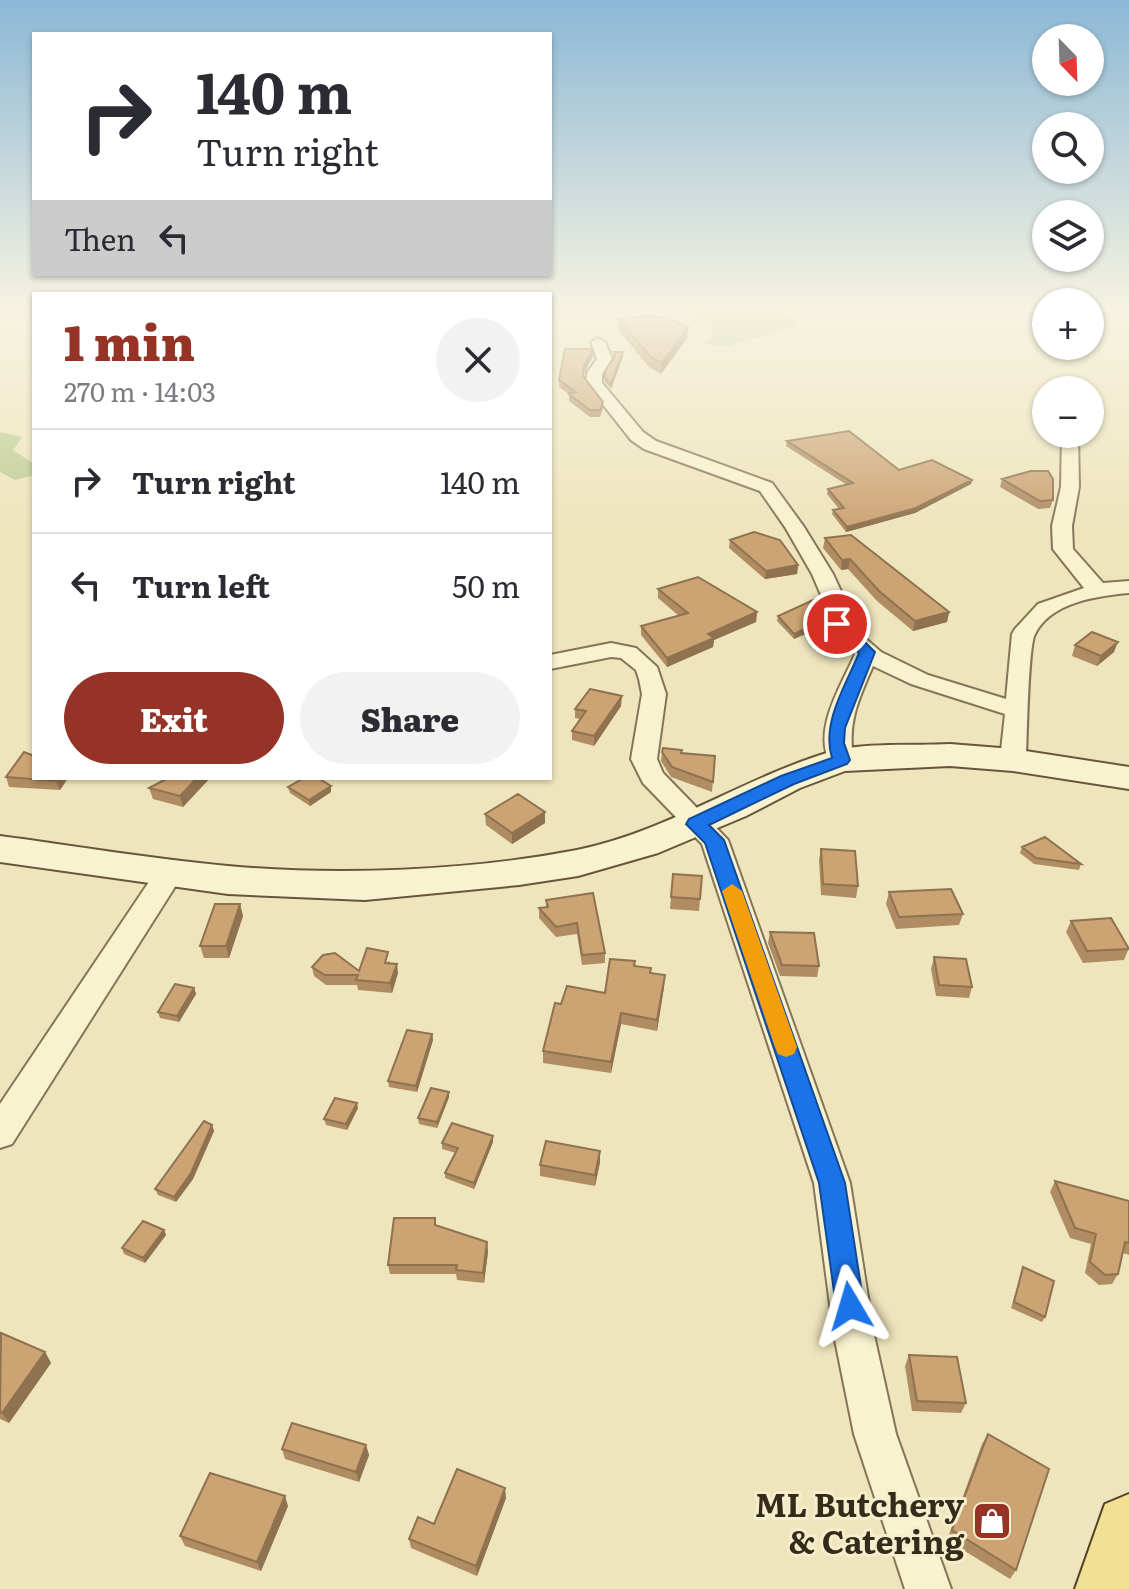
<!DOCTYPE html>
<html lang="en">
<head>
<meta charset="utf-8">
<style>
	body { margin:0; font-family:Literata,serif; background:#f2f2f3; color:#2b2b33; height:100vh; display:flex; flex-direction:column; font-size:30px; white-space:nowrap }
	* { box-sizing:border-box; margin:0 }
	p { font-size:26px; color:#7c7c81 }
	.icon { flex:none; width:44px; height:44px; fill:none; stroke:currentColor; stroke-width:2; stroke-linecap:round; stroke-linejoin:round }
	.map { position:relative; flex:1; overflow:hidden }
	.details { position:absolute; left:32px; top:292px; width:520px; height:488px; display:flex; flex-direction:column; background:#fff; border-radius:0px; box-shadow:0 2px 6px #0004 }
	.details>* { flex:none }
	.banner { position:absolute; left:32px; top:32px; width:520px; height:244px; border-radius:0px; box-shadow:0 2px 6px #0004; background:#fff; color:#2b2b33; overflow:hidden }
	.needle { width:52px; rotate:157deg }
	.fabs { position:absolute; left:1032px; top:24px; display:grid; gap:16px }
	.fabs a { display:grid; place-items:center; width:72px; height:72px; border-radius:50%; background:#fff; box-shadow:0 2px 6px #0004; font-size:40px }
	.pin { position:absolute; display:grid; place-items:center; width:68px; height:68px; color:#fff; margin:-34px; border:4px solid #fff; border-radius:50%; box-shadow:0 2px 8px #0007 }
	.me { position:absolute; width:88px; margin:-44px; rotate:353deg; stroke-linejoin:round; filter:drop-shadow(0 0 6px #0008) }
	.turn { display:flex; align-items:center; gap:28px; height:168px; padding:0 32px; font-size:36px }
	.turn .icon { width:104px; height:104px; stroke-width:2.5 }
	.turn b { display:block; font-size:56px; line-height:68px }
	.then { display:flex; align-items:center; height:76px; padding:0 32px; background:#0003; gap:16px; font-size:30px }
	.round { display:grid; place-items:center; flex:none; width:84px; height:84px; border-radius:42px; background:#f2f2f3 }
	.head { display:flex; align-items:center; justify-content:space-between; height:136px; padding:0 32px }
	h1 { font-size:48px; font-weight:800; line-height:60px; color:#953326 }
	.action { display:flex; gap:16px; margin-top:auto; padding:16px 32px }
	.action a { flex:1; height:92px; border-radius:48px; background:#953326; color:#fff; font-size:32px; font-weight:800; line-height:92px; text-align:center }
	.action a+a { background:#f2f2f3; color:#2b2b33 }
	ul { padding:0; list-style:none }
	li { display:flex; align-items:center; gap:24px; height:104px; padding:0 32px; border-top:2px solid #e1e1e2 }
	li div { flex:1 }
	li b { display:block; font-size:30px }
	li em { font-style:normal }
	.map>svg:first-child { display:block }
	.green { fill:#bdcb91 }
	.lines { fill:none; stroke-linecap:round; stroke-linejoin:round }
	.minor-casing { stroke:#857556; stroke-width:4 }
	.secondary-casing { stroke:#67563a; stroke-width:4 }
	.primary-casing { stroke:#53422b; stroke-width:4 }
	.minor { fill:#f9f2d0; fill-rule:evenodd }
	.secondary { fill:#f9f2d0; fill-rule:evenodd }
	.primary { fill:#f2e193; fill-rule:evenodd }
	.wall { fill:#af8c62 }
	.shaded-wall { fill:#8f7250 }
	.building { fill:#cca372; stroke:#8f7250; stroke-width:2 }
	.route { fill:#1a73e8; stroke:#114b97; stroke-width:2 }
	.slow { fill:#f59e0b }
	.labels { text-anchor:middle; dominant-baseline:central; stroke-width:6; stroke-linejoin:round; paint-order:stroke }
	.near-poi-label { font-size:32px; font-weight:bold; fill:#352b1b; stroke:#f5eecd; text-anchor:end }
</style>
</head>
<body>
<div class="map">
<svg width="1129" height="1589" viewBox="0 0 1129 1589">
	<rect width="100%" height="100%" fill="#eee5bd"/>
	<!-- green -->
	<path class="green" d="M734,308C758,308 782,305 799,325L729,346L704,344L713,336L712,330L692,320V316L696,312Z
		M0,432L22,437L13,450L34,464V475L15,480L0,472Z"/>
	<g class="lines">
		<!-- minor casing -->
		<g class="minor-casing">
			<path id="minor" d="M598,338L605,342L612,359L602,374V383L643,432L656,441L772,483L804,527L833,574L846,602L849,624L881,652L928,675L1006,699L1012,634L1015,629L1038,604L1084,588L1053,549L1052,526L1061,487L1062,434H1078L1079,487L1072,526L1073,549L1103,583L1129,581V593C1097,596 1051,602 1035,634C1028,647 1027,739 1026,760L1022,766H1004L1000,760L1005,714L911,684L873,666C859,698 846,725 854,760L850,766H832C810,732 842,685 855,654L828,626L824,602L812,574L785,527L760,491L644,449L631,440L586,383L587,373L597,359L591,342Z
				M611,643L636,648L657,667L666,694L657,759L663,773L728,840L850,1183L874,1335L896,1434L951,1589H905L854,1434L834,1335L814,1183L702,844L643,783L631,759L642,694L639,679L636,670L621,658L611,657L550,669V655Z
				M171,861L181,864L185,871L12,1144L0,1148V1104L161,864Z"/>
		</g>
		<!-- secondary casing -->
		<g class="secondary-casing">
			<path id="secondary" d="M950,744L1013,749L1129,767V789L1013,771L950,766L845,771L800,788L746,816L658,853L578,876L519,885L365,900L228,894L0,862V836C76,846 152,859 228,866C337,876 468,871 577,850C667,832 743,778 830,752C864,742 914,746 950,744Z"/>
		</g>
		<!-- primary casing -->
		<g class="primary-casing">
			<path id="primary" d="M1129,1494V1589H1075L1105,1504Z"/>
		</g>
		<!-- minor -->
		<use href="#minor" class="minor"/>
		<!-- secondary -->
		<use href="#secondary" class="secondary"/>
		<!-- primary -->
		<use href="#primary" class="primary"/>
	</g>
	<!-- wall -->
	<path class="wall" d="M619,319L687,338L661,374L649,367L618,330Z
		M593,356L584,373V376L603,402V409L600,417H590L569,401V394L559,387V380Z
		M614,356H623L611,389L605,382V371Z
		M787,441L899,470L972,480L971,484L915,513L846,532L832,514L833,510L839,509L827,494L828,489L847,485L786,446Z
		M1002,479L1053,500L1050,508L1038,509L1000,487Z
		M825,538L949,612L947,622L913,631L877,601L848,569L841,570L823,548Z
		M730,540L798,565L797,574L765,579L729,548Z
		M658,589L757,612L756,622L714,640L713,647L667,667L641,635V626L679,616L658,598Z
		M778,616L822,621L821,627L794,639L777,621Z
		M1075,645L1114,652L1097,666L1072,656Z
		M621,706L594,746L572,740V731L580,719L575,718V709Z
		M662,752L715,756L712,792L671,777L661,761Z
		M6,777L68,778L60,790L9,787Z
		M168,778H210L183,807L153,799L149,788Z
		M331,786V792L310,806L290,793L288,787Z
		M485,814L545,823L512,844L486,825Z
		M1022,847L1081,864L1079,870L1034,864L1020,853Z
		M821,849L858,886L856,898L821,895L819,860Z
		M673,874L702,876L699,911L670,909Z
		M889,892L963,914L959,925L896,929L886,904Z
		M593,893L605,953V963L582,965L577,934L556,937L539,918V908L546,907V900Z
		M240,904L243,916L229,958H204L200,946Z
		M1071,921L1129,948L1124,960L1083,963L1066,932Z
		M770,932L819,966L817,977L780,976L768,943Z
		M934,957L972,987L969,998L936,996L931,969Z
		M390,961L389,963L398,973L392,993L358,990L357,985H326L314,976L312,967L359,971Z
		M634,967L650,973L664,987L657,1031L621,1024L611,1073L543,1063V1051Z
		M194,988L196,994L179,1022L160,1018L158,1012Z
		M432,1034L433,1040L417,1092L389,1087L388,1081Z
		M449,1092V1097L437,1128L419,1124L418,1118Z
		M358,1108L347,1130L326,1125L324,1119Z
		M212,1125L214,1131L193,1179L176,1202L158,1195L155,1189Z
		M493,1142L474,1189L445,1178V1173L456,1153L442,1149V1143Z
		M600,1151V1162L595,1186L540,1176V1165Z
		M1055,1181L1129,1201V1255L1123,1253L1118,1274L1112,1284L1099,1285L1085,1273L1091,1244L1070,1238L1050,1192Z
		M435,1218L436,1226L487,1242L488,1252L484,1283L457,1280L456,1274H390L388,1265Z
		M164,1230L166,1235L145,1263L124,1254L122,1248Z
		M1023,1267L1045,1317L1042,1322L1011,1308Z
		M0,1334L45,1352L51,1363L9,1423L0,1419Z
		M909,1355L966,1403L961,1413L912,1411L905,1366Z
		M988,1434L1016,1570L1010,1579L947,1540L982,1444Z
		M366,1445L369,1455L359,1482L285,1459L282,1449Z
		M506,1498L477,1576L411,1548L409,1539L434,1524Z
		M288,1506L261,1571L185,1546L180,1536Z"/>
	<!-- shaded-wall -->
	<path class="shaded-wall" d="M688,327L687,338L661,374L662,363Z
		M593,349V356L584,373L583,383L584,366Z
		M623,352V356L611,389V384Z
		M972,480L971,484L915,513L846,532L847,527Z
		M850,559L848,569L841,570L842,560Z
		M798,565L797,574L765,579L766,571Z
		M757,612L756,622L714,640L713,647L667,667V658L708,634Z
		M949,612L947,622L913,631L915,621Z
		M822,621L821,627L794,639V634Z
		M1118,642L1114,652L1097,666L1101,656Z
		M622,696L621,706L594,746V736Z
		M58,778H68L60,790L56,781Z
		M197,778H210L183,807L180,796Z
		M331,786V792L310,806L309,800Z
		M545,812V823L512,844V833Z
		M240,904L243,916L229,958L226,946Z
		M397,964L398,973L392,993L390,983Z
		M665,975L664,987L657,1031V1020Z
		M194,988L196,994L179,1022L177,1016Z
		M621,1013V1024L611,1073V1062Z
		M432,1034L433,1040L417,1092L416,1086Z
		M449,1092V1097L437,1128V1122Z
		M357,1103L358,1108L347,1130L346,1124Z
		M212,1125L214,1131L193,1179L176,1202L174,1197Z
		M493,1136V1142L474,1189V1183Z
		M600,1151V1162L595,1186V1175Z
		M164,1230L166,1235L145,1263L143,1258Z
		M487,1242L488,1252L484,1283L483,1273Z
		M45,1352L51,1363L9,1423L2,1413Z
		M366,1445L369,1455L359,1482L356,1472Z
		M505,1488L506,1498L477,1576L476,1566Z
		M285,1496L288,1506L261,1571L257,1562Z"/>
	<!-- building -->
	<path class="building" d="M644,316L665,317L688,327L662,363L650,356L619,319Z
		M565,349H593L584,366L583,376L603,402L600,410H590L569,394L576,392L559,380Z
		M614,352H623L611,384L605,378V371L615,356Z
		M849,431L899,470L932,460L972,480L916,508L847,527L833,510L844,508L828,489L853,483L787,441Z
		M1031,471H1048L1053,479V500L1040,501L1002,479Z
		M754,532L780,540L798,565L766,571L730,540Z
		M851,535L949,612L915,621L879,591L850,559L842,560L825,538Z
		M698,577L757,612L708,634L714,638L667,658L641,626L688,613L658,589Z
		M813,600L822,621L794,634L778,616Z
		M1092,632L1118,642L1101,656L1075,645Z
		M590,689L622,696L594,736L572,731L586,711L575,709Z
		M663,748L682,750L681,753L715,756L713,782L672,767L662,752Z
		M24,752L34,756V778H58L56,781L6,777Z
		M168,778H197L180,796L149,788Z
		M304,778H318L331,786L309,800L288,787Z
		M518,794L545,812L512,833L485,814Z
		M1045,837L1081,864L1036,858L1022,847Z
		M821,849L855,851L858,886L823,884Z
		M673,874L702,876L700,899L671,897Z
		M951,889L963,914L899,917L889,892Z
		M593,893L605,953L582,955L577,923L556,927L539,908L548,907L546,900Z
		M215,904H240L226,946H200Z
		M1111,918L1129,949L1087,951L1071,921Z
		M770,932L814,933L819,966L782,965Z
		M367,948L388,952L385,963L397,964L390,983L356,980L358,975H325L312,967L323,955L335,953L359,971Z
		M934,957L966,959L972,987L939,985Z
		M610,959L635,961L634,966L651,968L650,973L665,975L657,1020L621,1013L611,1062L543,1051L555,1003L561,1004L567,986L605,993Z
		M175,984L194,988L177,1016L158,1012Z
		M407,1030L432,1034L416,1086L388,1081Z
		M431,1088L449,1092L437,1122L418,1118Z
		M335,1098L357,1103L346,1124L324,1119Z
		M204,1121L212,1125L191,1173L174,1197L155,1189Z
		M452,1123L493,1136L474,1183L445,1173L458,1148L442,1143Z
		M546,1141L600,1151L595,1175L540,1165Z
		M1055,1181L1129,1201V1243L1125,1242L1118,1274L1105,1275L1090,1262L1096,1234L1075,1228Z
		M394,1218H435V1225L487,1242L483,1273L456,1270L457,1265H388Z
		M143,1221L164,1230L143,1258L122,1248Z
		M1023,1267L1054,1281L1045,1317L1014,1302Z
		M1,1333L45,1352L2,1413L0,1412Z
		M909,1355L957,1357L966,1403L917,1401Z
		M292,1423L366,1445L356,1472L282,1449Z
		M988,1434L1049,1469L1016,1570L952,1530Z
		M457,1469L505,1488L476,1566L409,1539L418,1517L434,1524Z
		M210,1473L285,1496L257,1562L180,1536Z"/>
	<!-- sky -->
	<linearGradient id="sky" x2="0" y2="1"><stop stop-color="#8bb8d6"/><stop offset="0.58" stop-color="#f7f3e1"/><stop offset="1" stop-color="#f7f3e1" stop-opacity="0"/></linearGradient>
	<rect width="1129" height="531" fill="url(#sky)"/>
	<!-- route -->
	<path class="route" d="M837,619L843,621L875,652L845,728L844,743L850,760L847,764L794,784L709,825L724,840L845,1183L864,1306L860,1316L850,1319L840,1316L836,1306L819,1183L705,843L686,824L689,819L781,776L832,758C821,723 846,685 859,653L830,624Z"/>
	<!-- slow -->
	<path class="slow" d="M732,884L742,891L797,1047L794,1054L786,1057L778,1054L775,1047L722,891Z"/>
	<!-- icons -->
	<defs>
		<g id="shop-square" transform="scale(2)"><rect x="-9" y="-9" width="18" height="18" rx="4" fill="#953326" stroke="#f5eecd"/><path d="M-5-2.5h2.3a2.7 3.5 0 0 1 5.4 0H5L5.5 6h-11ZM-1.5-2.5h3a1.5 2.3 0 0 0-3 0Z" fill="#fff"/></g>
	</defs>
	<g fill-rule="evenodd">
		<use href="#shop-square" x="992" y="1521"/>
	</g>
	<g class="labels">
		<!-- near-poi labels -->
		<g class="near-poi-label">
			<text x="964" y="1503">ML Butchery<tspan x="964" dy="37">&amp; Catering</tspan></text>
		</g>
	</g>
</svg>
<div class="fabs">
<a><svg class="needle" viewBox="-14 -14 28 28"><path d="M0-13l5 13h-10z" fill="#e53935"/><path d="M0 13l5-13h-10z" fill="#7c7c81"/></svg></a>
<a><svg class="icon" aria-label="search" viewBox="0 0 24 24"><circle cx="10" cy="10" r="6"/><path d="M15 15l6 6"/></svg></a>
<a><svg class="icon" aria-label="layers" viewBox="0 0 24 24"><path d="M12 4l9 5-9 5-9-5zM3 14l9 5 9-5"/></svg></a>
<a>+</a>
<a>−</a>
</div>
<div class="pin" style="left:837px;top:624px;background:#d93025"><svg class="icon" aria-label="arrive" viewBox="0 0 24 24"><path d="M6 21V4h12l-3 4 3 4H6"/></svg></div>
<svg class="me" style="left:850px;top:1306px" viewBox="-20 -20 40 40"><path d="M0-17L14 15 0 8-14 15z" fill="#1a73e8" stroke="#fff" stroke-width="4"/></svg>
<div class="banner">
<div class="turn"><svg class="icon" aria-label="right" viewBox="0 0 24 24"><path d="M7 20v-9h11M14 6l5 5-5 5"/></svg><div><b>140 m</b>Turn right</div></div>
<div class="then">Then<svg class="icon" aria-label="left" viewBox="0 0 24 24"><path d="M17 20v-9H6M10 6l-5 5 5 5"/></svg></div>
</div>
<section class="details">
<div class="head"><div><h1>1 min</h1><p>270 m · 14:03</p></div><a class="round"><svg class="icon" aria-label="close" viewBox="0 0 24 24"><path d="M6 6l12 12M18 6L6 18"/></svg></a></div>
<ul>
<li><svg class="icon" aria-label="right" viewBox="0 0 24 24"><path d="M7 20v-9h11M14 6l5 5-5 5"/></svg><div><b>Turn right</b></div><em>140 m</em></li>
<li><svg class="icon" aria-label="left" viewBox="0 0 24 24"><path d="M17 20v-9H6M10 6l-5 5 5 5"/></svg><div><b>Turn left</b></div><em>50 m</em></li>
</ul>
<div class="action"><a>Exit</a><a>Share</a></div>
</section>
</div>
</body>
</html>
